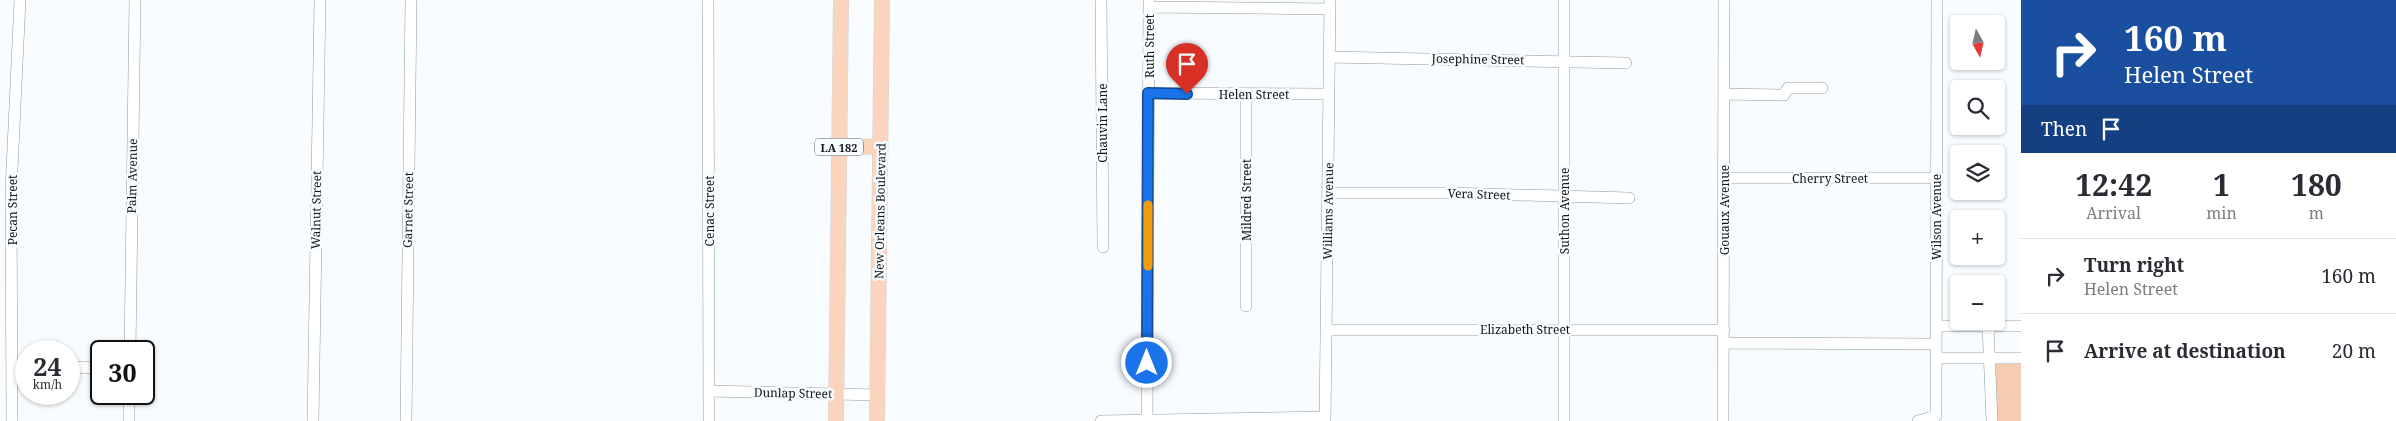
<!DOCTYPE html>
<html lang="en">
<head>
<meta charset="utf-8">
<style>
	body { margin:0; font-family:"Noto Serif",serif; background:#f2f2f3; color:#2b2b33; height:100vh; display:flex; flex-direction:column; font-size:19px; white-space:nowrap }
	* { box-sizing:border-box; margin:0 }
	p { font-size:16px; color:#7c7c81 }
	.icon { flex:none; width:28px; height:28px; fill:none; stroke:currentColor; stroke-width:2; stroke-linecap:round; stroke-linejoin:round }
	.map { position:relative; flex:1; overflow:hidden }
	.details { display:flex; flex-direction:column; background:#fff; width:375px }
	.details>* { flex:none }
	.guide { background:#1a4fa0; color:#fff; overflow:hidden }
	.needle { width:32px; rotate:172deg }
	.fabs { position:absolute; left:1950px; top:15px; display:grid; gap:10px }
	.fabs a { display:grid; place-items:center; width:55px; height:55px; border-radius:5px; background:#fff; box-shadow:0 1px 4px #0004; font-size:25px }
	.speed { position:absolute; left:15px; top:340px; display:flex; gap:10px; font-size:25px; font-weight:700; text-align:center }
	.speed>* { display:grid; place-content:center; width:65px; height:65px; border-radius:50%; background:#fff; box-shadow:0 1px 4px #0004; line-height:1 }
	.speed small { font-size:12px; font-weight:400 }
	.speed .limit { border:2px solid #111; border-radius:8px; background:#fff; color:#111 }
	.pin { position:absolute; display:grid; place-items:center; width:42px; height:42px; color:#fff; margin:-51px -21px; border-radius:50% 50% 50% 0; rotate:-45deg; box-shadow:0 0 5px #0007 }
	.pin .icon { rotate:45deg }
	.me { position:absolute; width:55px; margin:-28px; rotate:0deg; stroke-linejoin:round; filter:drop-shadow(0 0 4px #0008) }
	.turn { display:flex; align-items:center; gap:18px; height:105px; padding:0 20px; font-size:22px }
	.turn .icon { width:65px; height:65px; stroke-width:2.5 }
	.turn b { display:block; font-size:35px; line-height:42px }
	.then { display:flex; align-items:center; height:48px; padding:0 20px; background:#0003; gap:10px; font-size:19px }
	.eta { display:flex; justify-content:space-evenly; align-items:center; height:85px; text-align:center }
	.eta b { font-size:30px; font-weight:700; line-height:35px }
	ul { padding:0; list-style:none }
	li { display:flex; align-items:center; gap:15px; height:75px; padding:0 20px; border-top:1px solid #e1e1e2 }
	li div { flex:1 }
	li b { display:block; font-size:19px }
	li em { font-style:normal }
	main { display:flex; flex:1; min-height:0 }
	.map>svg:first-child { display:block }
	.green { fill:#f5cbb2 }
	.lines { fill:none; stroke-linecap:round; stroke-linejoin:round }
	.minor-casing { stroke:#889ca6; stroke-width:12 }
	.major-casing { stroke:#d4d5d6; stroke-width:16 }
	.minor { stroke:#fff; stroke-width:11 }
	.major { stroke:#fbd4be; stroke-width:15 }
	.route-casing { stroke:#114b97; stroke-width:12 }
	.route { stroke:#1a73e8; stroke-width:9 }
	.slow { stroke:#f59e0b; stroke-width:9 }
	.labels { text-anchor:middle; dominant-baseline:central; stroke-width:5; stroke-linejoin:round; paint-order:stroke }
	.shield { fill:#f8fcfe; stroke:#565c5f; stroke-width:1 }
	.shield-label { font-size:11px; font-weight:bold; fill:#10171b }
	.street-label { font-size:12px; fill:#10171b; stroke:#f8fcfe }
</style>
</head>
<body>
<main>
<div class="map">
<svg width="2021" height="421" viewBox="0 0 2021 421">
	<rect width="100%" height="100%" fill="#f8fcfe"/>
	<!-- green -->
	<path class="green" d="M1989,358H2021V421H1992Z"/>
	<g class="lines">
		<!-- minor casing -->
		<g class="minor-casing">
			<path id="minor" d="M708,0L709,421
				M1101,0L1103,247
				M1149,7L1330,9
				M1329,57L1626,63
				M1149,93L1329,94
				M1246,94V306
				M1724,94L1784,95L1788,88H1822
				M1724,178H1936
				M1328,193H1448L1629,198
				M1988,325L1992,421
				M1936,326H2021
				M1327,330H1724
				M1724,343L1936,344
				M130,351L135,0
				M1936,358H2021
				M13,366H26
				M69,367L101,368
				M709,391L877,395
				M12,421L11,191L20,0
				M129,421V394
				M313,421L320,0
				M406,421L411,0
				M1101,421L1325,417
				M1147,421L1149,0
				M1325,421L1330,0
				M1564,421V0
				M1723,421L1724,0
				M1918,421L1936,416L1937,0"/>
		</g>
		<!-- major casing -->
		<g class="major-casing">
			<path id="major" d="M839,148L880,146
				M836,421L841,0
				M877,421L882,0"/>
		</g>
		<!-- minor -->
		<use href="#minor" class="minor"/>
		<!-- major -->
		<use href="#major" class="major"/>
	</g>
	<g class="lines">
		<!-- route casing -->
		<g class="route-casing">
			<path id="route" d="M1147,363L1148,93L1187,94"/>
		</g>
		<!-- route -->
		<use href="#route" class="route"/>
		<!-- slow -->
		<path class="slow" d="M1148,266V205"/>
	</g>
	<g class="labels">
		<!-- shield labels -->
		<rect class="shield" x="815" y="138.5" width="48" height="17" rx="4"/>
		<g class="shield-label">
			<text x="839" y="147">LA 182</text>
		</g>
		<!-- street labels -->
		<g class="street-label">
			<text transform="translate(1149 46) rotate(-90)">Ruth Street</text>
			<text transform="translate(1478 59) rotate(1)">Josephine Street</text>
			<text x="1254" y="94">Helen Street</text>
			<text transform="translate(1102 123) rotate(-90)">Chauvin Lane</text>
			<text transform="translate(132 176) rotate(-89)">Palm Avenue</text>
			<text x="1830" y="178">Cherry Street</text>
			<text transform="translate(1479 194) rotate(2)">Vera Street</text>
			<text transform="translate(1246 200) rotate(-90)">Mildred Street</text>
			<text transform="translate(12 210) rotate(-90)">Pecan Street</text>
			<text transform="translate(316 210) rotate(-89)">Walnut Street</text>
			<text transform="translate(408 210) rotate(-89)">Garnet Street</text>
			<text transform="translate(1724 210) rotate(-90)">Gouaux Avenue</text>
			<text transform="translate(709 211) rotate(-90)">Cenac Street</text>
			<text transform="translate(880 211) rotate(-89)">New Orleans Boulevard</text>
			<text transform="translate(1328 211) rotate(-89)">Williams Avenue</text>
			<text transform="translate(1564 211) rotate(-90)">Suthon Avenue</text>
			<text transform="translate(1936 217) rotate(-90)">Wilson Avenue</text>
			<text x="1525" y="329">Elizabeth Street</text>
			<text transform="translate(793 393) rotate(1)">Dunlap Street</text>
		</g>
	</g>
</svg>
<div class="fabs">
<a><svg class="needle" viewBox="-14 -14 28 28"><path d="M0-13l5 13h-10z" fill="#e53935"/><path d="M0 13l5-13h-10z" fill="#7c7c81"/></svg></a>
<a><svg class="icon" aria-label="search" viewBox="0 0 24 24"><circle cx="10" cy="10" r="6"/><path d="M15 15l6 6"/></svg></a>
<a><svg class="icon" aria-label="layers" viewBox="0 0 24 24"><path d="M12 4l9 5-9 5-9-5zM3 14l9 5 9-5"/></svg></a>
<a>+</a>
<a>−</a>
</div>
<div class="speed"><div>24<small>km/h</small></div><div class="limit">30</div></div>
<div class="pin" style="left:1187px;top:94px;background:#d93025"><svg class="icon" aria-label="arrive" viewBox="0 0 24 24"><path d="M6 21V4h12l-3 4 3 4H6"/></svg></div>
<svg class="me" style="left:1147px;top:363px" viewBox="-20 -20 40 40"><circle r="17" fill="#1a73e8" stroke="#fff" stroke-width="3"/><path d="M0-11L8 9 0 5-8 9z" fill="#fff"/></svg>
</div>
<section class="details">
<div class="guide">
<div class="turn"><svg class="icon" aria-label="right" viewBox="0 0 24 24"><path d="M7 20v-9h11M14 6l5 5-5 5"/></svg><div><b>160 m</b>Helen Street</div></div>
<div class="then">Then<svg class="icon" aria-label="arrive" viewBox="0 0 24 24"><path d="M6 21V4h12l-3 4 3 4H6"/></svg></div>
</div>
<div class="eta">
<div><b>12:42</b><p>Arrival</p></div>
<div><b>1</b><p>min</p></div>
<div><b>180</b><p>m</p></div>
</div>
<ul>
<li><svg class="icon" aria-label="right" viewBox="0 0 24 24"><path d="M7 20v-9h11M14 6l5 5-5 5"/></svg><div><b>Turn right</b><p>Helen Street</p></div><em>160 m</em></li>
<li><svg class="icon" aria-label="arrive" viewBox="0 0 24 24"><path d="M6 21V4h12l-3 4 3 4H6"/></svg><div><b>Arrive at destination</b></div><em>20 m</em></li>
</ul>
</section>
</main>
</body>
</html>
